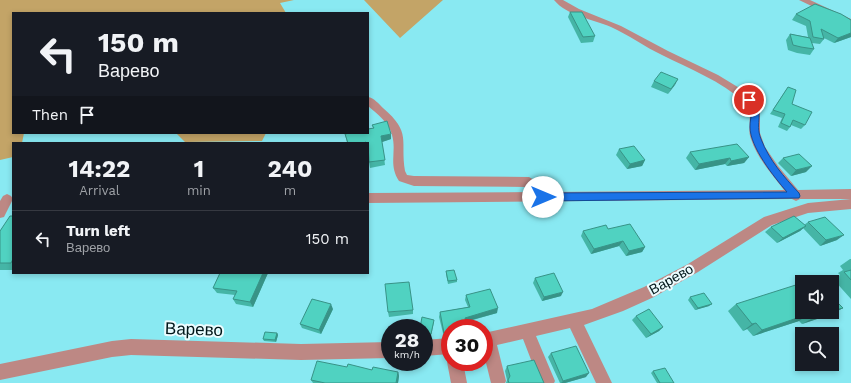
<!DOCTYPE html>
<html lang="en">
<head>
<meta charset="utf-8">
<style>
	body { margin:0; font-family:"Work Sans",sans-serif; background:#242831; color:#f1f3f6; height:100vh; display:flex; flex-direction:column; font-size:15px; white-space:nowrap }
	* { box-sizing:border-box; margin:0 }
	p { font-size:13px; color:#9ea1a6 }
	.icon { flex:none; width:22px; height:22px; fill:none; stroke:currentColor; stroke-width:2; stroke-linecap:round; stroke-linejoin:round }
	.map { position:relative; flex:1; overflow:hidden }
	.side { position:absolute; left:12px; top:142px; width:357px; height:132px; display:flex; flex-direction:column; background:#171b24; border-radius:0px; box-shadow:0 2px 6px #0003 }
	.side>* { flex:none }
	.top-card { position:absolute; left:12px; top:12px; width:357px; height:122px; border-radius:0px; box-shadow:0 2px 6px #0003; background:#171b24; color:#f1f3f6; overflow:hidden }
	.buttons { position:absolute; left:795px; top:275px; display:grid; gap:8px }
	.buttons a { display:grid; place-items:center; width:44px; height:44px; border-radius:0px; background:#171b24; box-shadow:0 2px 6px #0003; font-size:20px }
	.speed { position:absolute; left:381px; top:319px; display:flex; gap:8px; font-size:20px; font-weight:700; text-align:center }
	.speed>* { display:grid; place-content:center; width:52px; height:52px; border-radius:50%; background:#171b24; box-shadow:0 2px 6px #0003; line-height:1 }
	.speed small { font-size:10px; font-weight:400 }
	.speed .limit { border:6px solid #d22; background:#fff; color:#111 }
	.pin { position:absolute; display:grid; place-items:center; width:34px; height:34px; color:#fff; margin:-17px; border:2px solid #fff; border-radius:50%; box-shadow:0 1px 4px #0007 }
	.me { position:absolute; width:44px; margin:-22px; rotate:90deg; stroke-linejoin:round; filter:drop-shadow(0 0 3px #0008) }
	.turn { display:flex; align-items:center; gap:14px; height:84px; padding:0 20px; font-size:18px }
	.turn .icon { width:52px; height:52px; stroke-width:2.5 }
	.turn b { display:block; font-size:28px; line-height:34px }
	.then { display:flex; align-items:center; height:38px; padding:0 20px; background:#0003; gap:8px; font-size:15px }
	.eta { display:flex; justify-content:space-evenly; align-items:center; height:68px; text-align:center }
	.eta b { font-size:24px; font-weight:700; line-height:28px }
	ul { padding:0; list-style:none }
	li { display:flex; align-items:center; gap:12px; height:56px; padding:0 20px; border-top:1px solid #363941 }
	li div { flex:1 }
	li b { display:block; font-size:15px }
	li em { font-style:normal }
	.map>svg:first-child { display:block }
	.green { fill:#c3a467 }
	.lines { fill:none; stroke-linecap:round; stroke-linejoin:round }
	.minor { fill:#bd8884; fill-rule:evenodd }
	.wall { fill:#45b5a6 }
	.shaded-wall { fill:#389387 }
	.building { fill:#50d2c1; stroke:#389387 }
	.route { fill:#1a73e8; stroke:#114b97 }
	.labels { text-anchor:middle; dominant-baseline:central; stroke-width:4; stroke-linejoin:round; paint-order:stroke }
	.street-label { font-size:14px; fill:#00171a; stroke:#ebfcfe }
	.near-street-label { font-size:17px; fill:#00171a; stroke:#ebfcfe }
</style>
</head>
<body>
<div class="map">
<svg width="851" height="383" viewBox="0 0 851 383">
	<rect width="100%" height="100%" fill="#89e9f2"/>
	<!-- green -->
	<path class="green" d="M0,0H294L280,3L286,13H13V133H24L22,143H13V157L0,160Z
		M364,0H443L400,38Z
		M176,133H266L262,141L185,142Z"/>
	<g class="lines">
		<!-- minor -->
		<path class="minor" d="M554,0H563L579,9L621,26L668,51L718,75L741,89L756,102L760,109V133L765,147L778,166L798,190L851,189V199H800L796,201L792,199L368,203V193L535,192L527,187L414,186L399,181C388,164 397,152 392,135C389,122 377,114 368,106V97C374,98 379,104 383,108C412,133 400,140 405,171L407,175L414,176L529,177L543,185L547,192L784,190C772,174 757,158 751,139C746,126 755,112 744,102C721,81 690,69 662,55C645,47 629,35 611,27C593,19 567,16 554,0Z
			M799,0H810L851,19V25Z
			M7,194L11,196L13,199L4,217L0,218V201L3,196Z
			M851,199V209L808,213L772,225L698,272L654,297L623,311L584,325L612,383H596L570,328L536,336L555,381L554,383H540L523,339L497,345L506,381L505,383H491L484,355V333L592,309L644,287L688,264L764,217L808,203Z
			M450,338V354L424,356V340Z
			M131,339L301,344L390,342V358L301,360L131,355L112,357L0,380V364L112,341Z
			M450,357V362H463L467,383H451L447,362Z"/>
	</g>
	<!-- wall -->
	<path class="wall" d="M570,12L595,36L593,42L581,43L568,17Z
		M796,14L851,20V37L834,43L824,38V39L820,44L812,43L814,49L810,55L797,53L788,50L786,40L790,34L808,37L806,26L792,20Z
		M678,79L668,94L651,87L654,81Z
		M788,87L792,104L805,125L801,129L791,125L790,127L787,131L778,127L782,118L770,114Z
		M372,125L391,139L382,142L385,165L370,168L368,156V143H347L345,134L373,128Z
		M619,149L645,160L642,166L627,169L616,155Z
		M690,152L749,157L744,163L727,166L725,164L695,170L686,158Z
		M783,158L806,172L791,176L778,163Z
		M13,216V270H0V231Z
		M808,222L837,240L820,246L803,228L800,231L777,243L765,232L771,227L804,225Z
		M608,229L645,247L642,252L626,256L619,246L591,254L581,236L583,231Z
		M850,259H851V299L833,279L840,275L838,273L843,270L840,266Z
		M446,271L457,280V282L448,284L446,274Z
		M220,273H268L253,307L236,304L233,299L235,295L217,293L213,288Z
		M535,278L561,296L542,301L533,283Z
		M466,295L497,313L466,322L450,328V337H444L439,317L440,312L468,307L465,300Z
		M690,297L709,306L695,310L688,300Z
		M736,304L843,308L832,314L802,324L799,321L753,336L747,329L743,331L728,311Z
		M333,309L321,334L302,328L300,324Z
		M413,310V314L389,317L388,312Z
		M636,316L663,327L659,331L646,338L632,320Z
		M434,322L431,336L424,335V328Z
		M277,333L278,335L276,342L264,341L263,339Z
		M551,353L586,377L565,383H560L548,357Z
		M507,366L544,383H506L507,380L505,371Z
		M347,367L372,370L398,372L399,376L398,383H313L311,380Z
		M653,371L674,383H657L651,373Z"/>
	<!-- shaded-wall -->
	<path class="shaded-wall" d="M851,33V37L834,43L838,38Z
		M678,79L675,85L668,94L671,89Z
		M391,134V139L382,142L381,136Z
		M749,157L744,163L727,166L731,161Z
		M730,158L725,164L695,170L699,164Z
		M645,160L642,166L627,169L630,164Z
		M812,166L806,172L791,176L796,170Z
		M806,226L800,231L777,243L783,238Z
		M844,235L837,240L820,246L826,240Z
		M623,241L619,246L591,254L594,249Z
		M645,247L642,252L626,256L629,251Z
		M263,273H268L253,307L250,302Z
		M563,292L561,296L542,301L544,297Z
		M331,304L333,309L321,334L319,330Z
		M712,304L709,306L695,310L698,308Z
		M498,308L497,313L464,322L465,318Z
		M843,308L832,314L802,324L813,318L832,312V311Z
		M809,314L799,321L753,336L762,330Z
		M756,323L747,329L743,331L752,324Z
		M663,327L659,331L646,338L651,334Z
		M277,333L278,335L276,342L275,340Z
		M398,372L399,376L398,383H396Z
		M589,373L586,377L565,383H561L563,381Z"/>
	<!-- building -->
	<path class="building" d="M815,4L841,14L851,20V33L838,38L821,29L824,39L813,37L810,21L796,14Z
		M570,12H582L595,36L583,37Z
		M790,34L810,38L814,49L801,47L793,45Z
		M661,72L678,79L671,89L654,81Z
		M788,87L796,90L792,104L812,112L805,125L793,120L790,127L781,123L785,114L773,110Z
		M387,121L391,134L381,136L385,160L369,162L368,143H366V142L363,143H348L345,134L350,133H368V129L374,128L372,125Z
		M737,144L749,157L731,161L730,158L699,164L690,152Z
		M634,146L645,160L630,164L619,149Z
		M799,154L812,166L796,170L783,158Z
		M10,216H13V259L11,263H0V231Z
		M794,216L806,226L783,238L771,227Z
		M825,217L844,235L826,240L808,222Z
		M630,224L645,247L629,251L623,241L594,249L583,231L606,225L608,229Z
		M454,270L457,280L448,281L446,271Z
		M851,270V280L844,272Z
		M220,273H263L250,302L233,299L237,291L213,288Z
		M554,273L563,292L544,297L535,278Z
		M814,280L816,282H807Z
		M409,282L413,310L388,312L385,284Z
		M802,283V312H830L813,318L809,314L762,330L756,323L752,324L736,304Z
		M490,289L498,308L465,318L467,328H450V333H444L440,312L470,307L466,295Z
		M704,293L712,304L698,308L690,297Z
		M832,297L843,308L832,311Z
		M312,299L331,304L319,330L300,324Z
		M649,309L663,327L651,334L636,316Z
		M422,317L434,320L431,334L424,333V328H420Z
		M265,332L277,333L275,340L263,339Z
		M576,346L589,373L563,381L551,353Z
		M534,360L544,383H509L508,380L510,376L507,366Z
		M317,361L347,367L348,364L372,370L373,367L398,372L396,383H325L311,380Z
		M665,368L674,383H660L653,371Z"/>
	<!-- route -->
	<path class="route" d="M746,98H751C766,113 754,122 761,139C769,160 784,177 799,193L800,196L799,198L543,201L538,197L543,193L787,192C774,177 750,147 750,127C750,122 751,116 752,111L745,100Z"/>
	<g class="labels">
		<!-- street labels -->
		<g class="street-label">
			<text transform="translate(671 279) rotate(-29)">Варево</text>
		</g>
		<!-- near-street labels -->
		<g class="near-street-label">
			<text transform="translate(194 329) rotate(2)">Варево</text>
		</g>
	</g>
</svg>
<div class="buttons">
<a><svg class="icon" aria-label="sound" viewBox="0 0 24 24"><path d="M4 9h4l5-4v14l-5-4H4zM17 9q2 3 0 6"/></svg></a>
<a><svg class="icon" aria-label="search" viewBox="0 0 24 24"><circle cx="10" cy="10" r="6"/><path d="M15 15l6 6"/></svg></a>
</div>
<div class="speed"><div>28<small>km/h</small></div><div class="limit">30</div></div>
<div class="pin" style="left:749px;top:100px;background:#d93025"><svg class="icon" aria-label="arrive" viewBox="0 0 24 24"><path d="M6 21V4h12l-3 4 3 4H6"/></svg></div>
<svg class="me" style="left:543px;top:197px" viewBox="-20 -20 40 40"><circle r="19" fill="#fff"/><path d="M0-13L10 11 0 6-10 11z" fill="#1a73e8"/></svg>
<div class="top-card">
<div class="turn"><svg class="icon" aria-label="left" viewBox="0 0 24 24"><path d="M17 20v-9H6M10 6l-5 5 5 5"/></svg><div><b>150 m</b>Варево</div></div>
<div class="then">Then<svg class="icon" aria-label="arrive" viewBox="0 0 24 24"><path d="M6 21V4h12l-3 4 3 4H6"/></svg></div>
</div>
<section class="side">
<div class="eta">
<div><b>14:22</b><p>Arrival</p></div>
<div><b>1</b><p>min</p></div>
<div><b>240</b><p>m</p></div>
</div>
<ul>
<li><svg class="icon" aria-label="left" viewBox="0 0 24 24"><path d="M17 20v-9H6M10 6l-5 5 5 5"/></svg><div><b>Turn left</b><p>Варево</p></div><em>150 m</em></li>
</ul>
</section>
</div>
</body>
</html>
